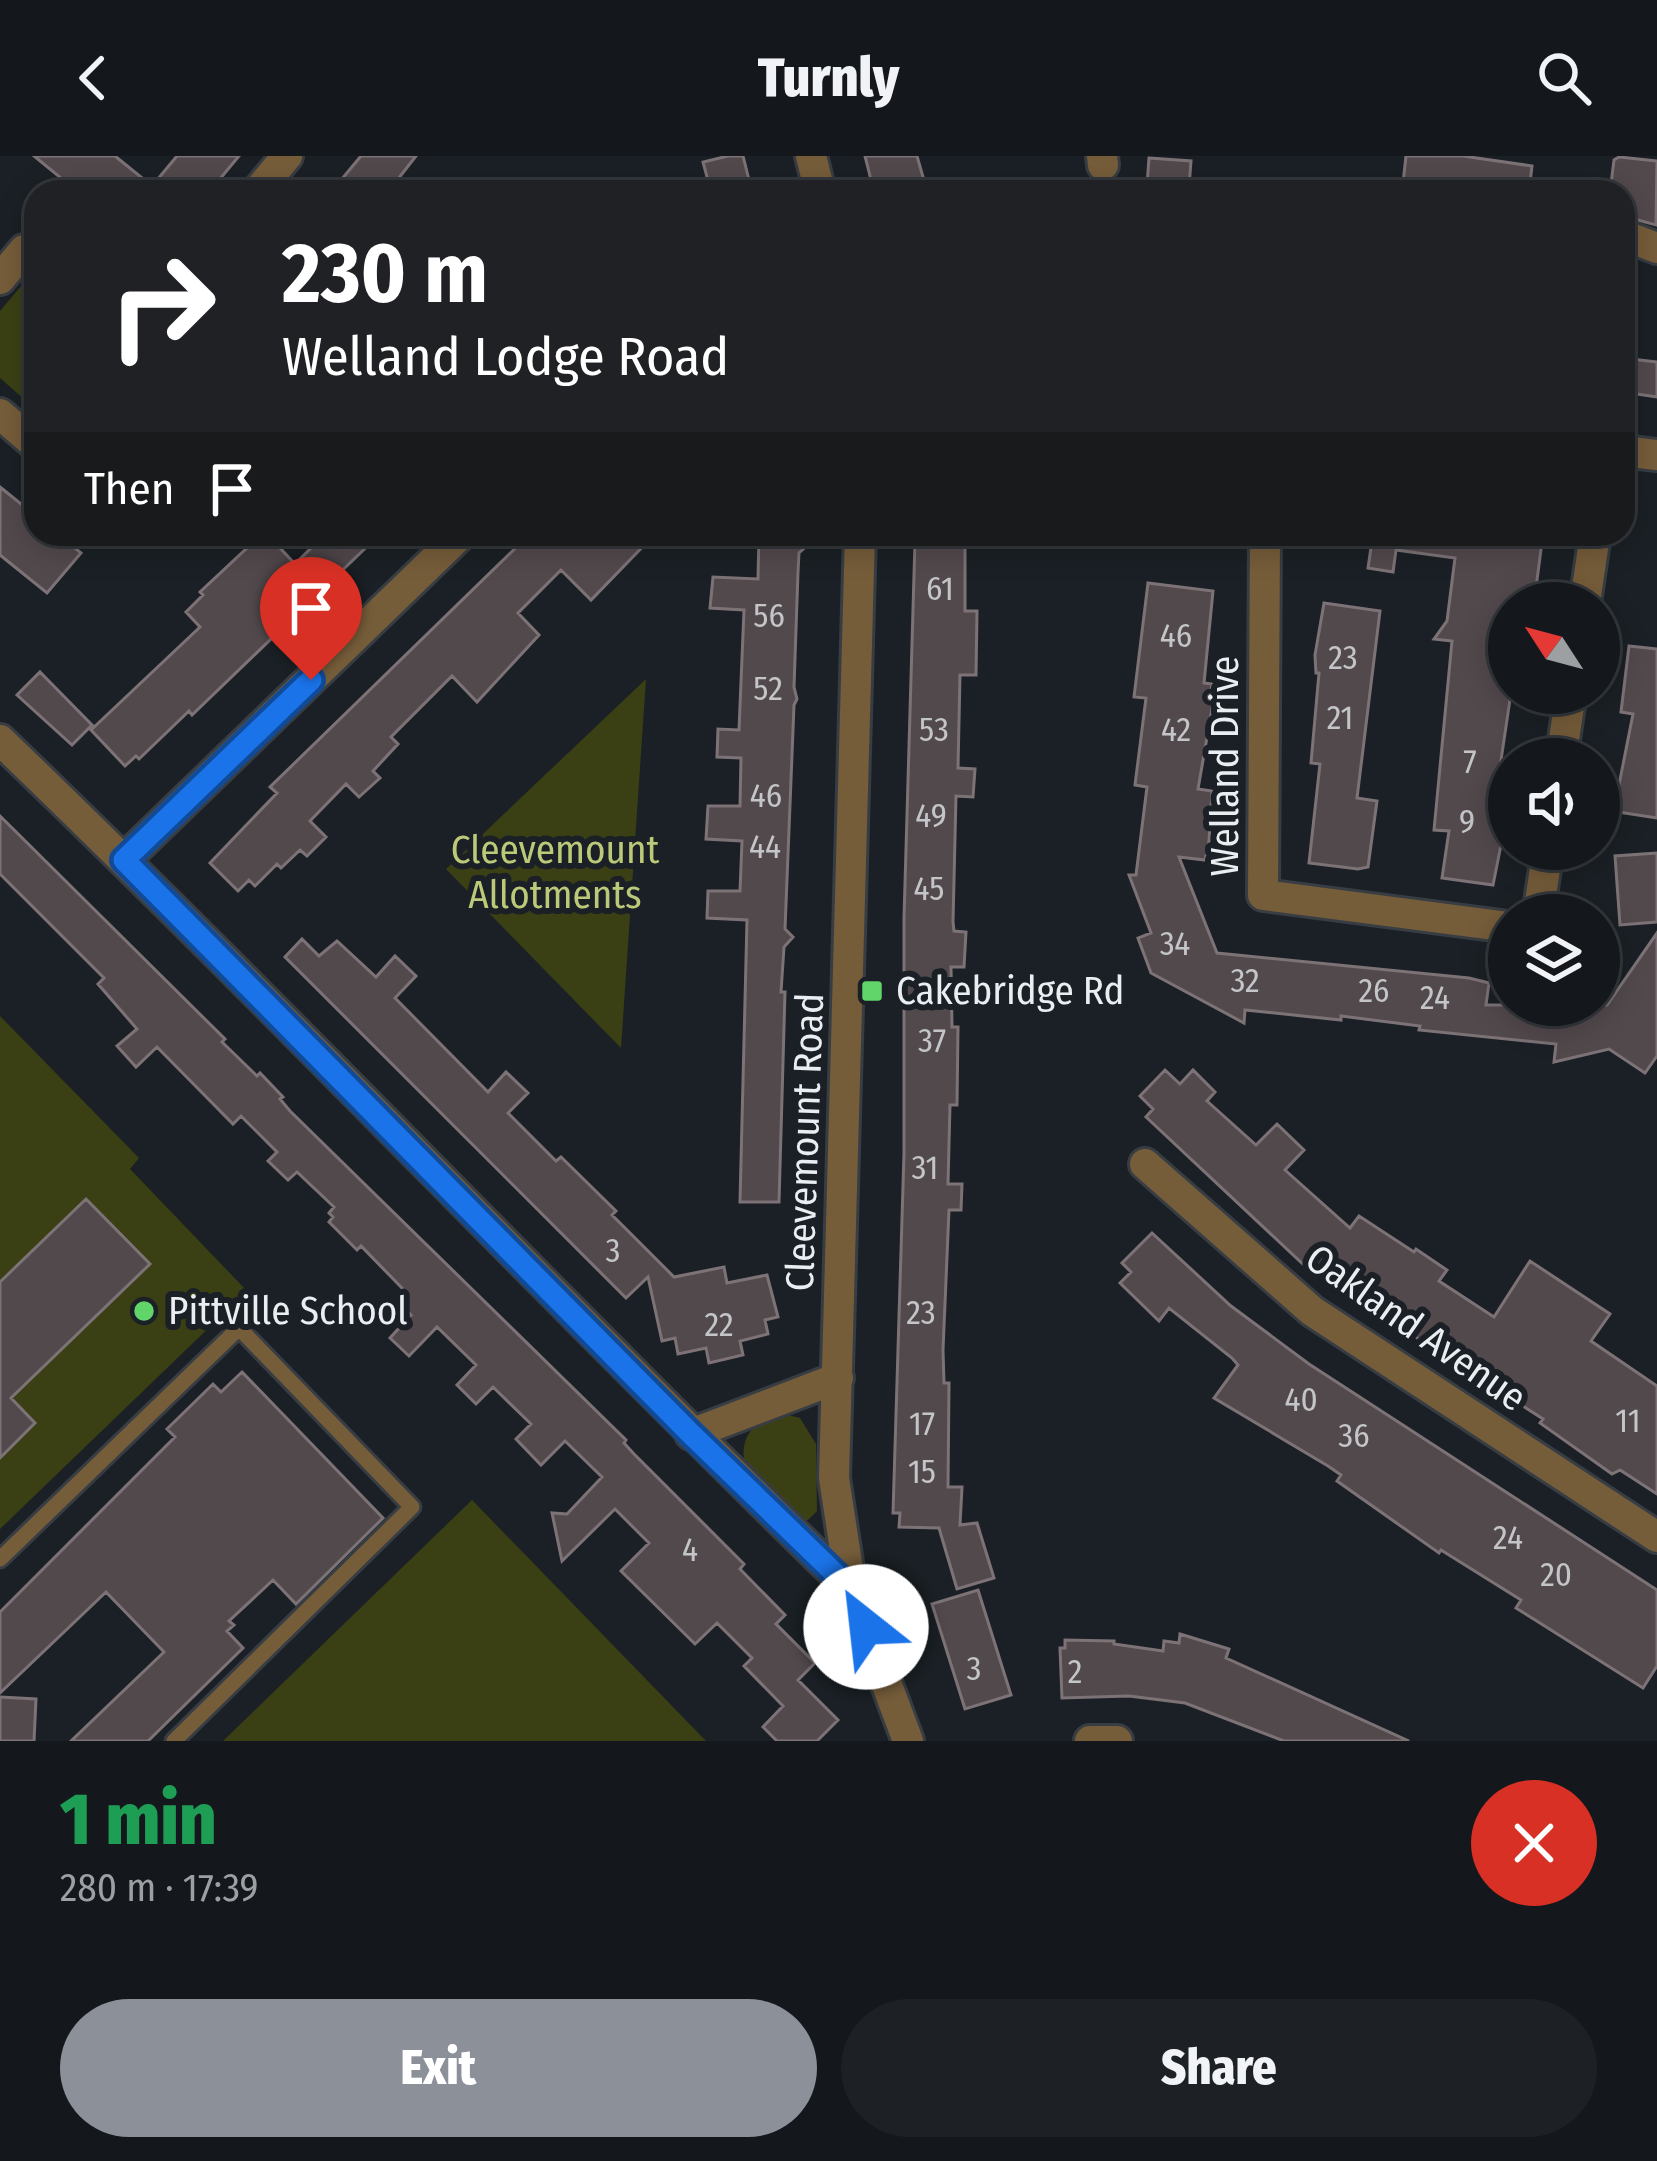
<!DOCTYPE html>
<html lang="en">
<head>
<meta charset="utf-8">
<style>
	body { margin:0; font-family:"Fira Sans Condensed",sans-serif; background:#1d2125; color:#f1f3f6; height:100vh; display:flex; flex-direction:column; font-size:45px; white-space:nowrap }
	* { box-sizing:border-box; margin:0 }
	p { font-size:39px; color:#9da0a3 }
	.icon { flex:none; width:66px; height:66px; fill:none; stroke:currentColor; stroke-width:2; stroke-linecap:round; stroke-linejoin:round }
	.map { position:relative; height:1585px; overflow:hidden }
	.details { display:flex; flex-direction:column; background:#14181c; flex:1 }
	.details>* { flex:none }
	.guide { position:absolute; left:24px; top:24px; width:1611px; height:366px; border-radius:36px; box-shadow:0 6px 30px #0003,0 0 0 3px #33373b; background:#202124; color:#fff; overflow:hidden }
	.needle { width:78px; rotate:306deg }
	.buttons { position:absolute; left:1488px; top:426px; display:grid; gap:24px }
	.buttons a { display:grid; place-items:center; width:132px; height:132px; border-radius:50%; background:#14181c; box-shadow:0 6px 30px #0003,0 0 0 3px #33373b; font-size:60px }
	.pin { position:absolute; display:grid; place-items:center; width:102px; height:102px; color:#fff; margin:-123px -51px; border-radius:50% 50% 50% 0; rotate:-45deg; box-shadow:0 0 12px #0007 }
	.pin .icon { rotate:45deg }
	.me { position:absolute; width:132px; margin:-66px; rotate:331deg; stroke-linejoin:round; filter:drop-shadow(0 0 9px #0008) }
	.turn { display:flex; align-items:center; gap:42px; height:252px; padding:0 60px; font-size:54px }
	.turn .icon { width:156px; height:156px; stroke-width:2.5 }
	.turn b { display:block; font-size:84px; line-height:102px }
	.then { display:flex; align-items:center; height:114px; padding:0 60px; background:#0003; gap:24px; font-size:45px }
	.round { display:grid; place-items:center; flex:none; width:126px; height:126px; border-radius:63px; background:#1d2125 }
	.headline { display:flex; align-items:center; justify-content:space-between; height:204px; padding:0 60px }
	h1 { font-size:72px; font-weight:800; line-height:90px; color:#1e9e55 }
	.button { display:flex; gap:24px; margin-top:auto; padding:24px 60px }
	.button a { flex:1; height:138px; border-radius:72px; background:#8c9099; color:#fff; font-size:48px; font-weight:800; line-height:138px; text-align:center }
	.button a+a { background:#1d2125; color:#f1f3f6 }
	header { display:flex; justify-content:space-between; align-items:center; height:156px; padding:0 60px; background:#14181c; font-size:54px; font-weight:800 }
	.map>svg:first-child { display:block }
	.green { fill:#3b4014 }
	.building { fill:#52494c; stroke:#7d7377; stroke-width:3 }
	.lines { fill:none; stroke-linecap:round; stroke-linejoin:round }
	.lane-casing { stroke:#373d42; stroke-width:21 }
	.street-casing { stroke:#373d42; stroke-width:36 }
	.lane { stroke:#765d3a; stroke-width:15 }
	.street { stroke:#765d3a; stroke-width:30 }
	.route-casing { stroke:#114b97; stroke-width:30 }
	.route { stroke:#1a73e8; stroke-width:21 }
	.poi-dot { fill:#61d56a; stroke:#1a2025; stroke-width:4.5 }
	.labels { text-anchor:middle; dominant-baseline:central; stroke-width:12; stroke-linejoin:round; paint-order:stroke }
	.number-label { font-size:33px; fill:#c4c5c8 }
	.street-label { font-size:39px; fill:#eaeef2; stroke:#1a2025 }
	.park-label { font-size:39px; fill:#bcc979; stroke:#1a2025 }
	.poi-label { font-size:39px; fill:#eaeef2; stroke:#1a2025; text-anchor:start }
</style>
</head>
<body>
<header><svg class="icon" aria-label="back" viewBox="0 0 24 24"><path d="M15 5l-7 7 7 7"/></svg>Turnly<svg class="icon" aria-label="search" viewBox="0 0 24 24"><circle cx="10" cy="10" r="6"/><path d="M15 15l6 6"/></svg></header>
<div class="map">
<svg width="1657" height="1585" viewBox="0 0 1657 1585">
	<rect width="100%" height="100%" fill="#1a2025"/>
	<!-- green -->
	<path class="green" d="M36,121V248L33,251L0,222V155L27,123Z
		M646,523L621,892L446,713Z
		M0,860L139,1002L130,1013L247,1135L0,1373Z
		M780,1257L800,1262L816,1288L817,1355L808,1364H802L745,1310C739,1279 753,1267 780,1257Z
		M472,1344L706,1585H223Z"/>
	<!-- building -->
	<path class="building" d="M34,0H115L152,30L177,0H239L209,36H78Z
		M361,0H416L388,36H331Z
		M728,0H743L752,36H711L703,6Z
		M865,0H917L925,28L916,30L920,36H874Z
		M1406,0H1463L1532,10L1529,36H1402Z
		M1619,1L1657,5L1656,69L1623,60V36H1610L1614,4Z
		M1149,2L1191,5L1189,32L1147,29Z
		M1623,202L1657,206V241L1623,236Z
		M0,331L36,360V378H58L81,397L47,437L0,399Z
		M262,378H267L295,408L325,378H380L192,559L189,555L139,603L136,600L125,610L91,574L200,471L186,456L203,439L200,436Z
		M530,378H655L591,444L561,414L518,457L539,479L477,546L452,520L391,581L398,588L373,615L380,622L359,641L346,628L310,665L326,681L307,700L300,694L281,712L277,708L255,730L249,724L238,735L210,707L277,637L270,631Z
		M759,378H820L799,397L798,416L794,531L797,543L794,549L785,773L793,781L784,791L781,836H785L779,1046H740L747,764L707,762L708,735H740L742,685L706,683L708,650H740L741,602L717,601L718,573L739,574L744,454L710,452L713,421L758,423Z
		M1373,378H1543L1534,447H1509L1511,537L1493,658L1501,659L1498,678L1503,679L1493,729L1442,722L1449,675L1434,674L1452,485L1434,483L1447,465L1455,402L1396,394L1393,416L1368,412Z
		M915,385H965V455H977L976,519H960L958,612L975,613L973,641L956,640L953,766L954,775L966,776L964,811H951L952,871H958L957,949H950L948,1028H962L961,1054H949L943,1194L944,1227H949L948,1331H962L960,1369L977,1367L994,1422L957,1433L939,1372L899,1371L900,1357H893L904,997V762Z
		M1148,427L1213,435L1204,527L1212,528L1209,547H1213L1198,633L1212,635L1209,685L1205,704L1179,701L1217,797L1469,822L1489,827L1486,849H1607L1657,777V900L1645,917L1609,893L1554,906L1556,888L1419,874L1420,870L1341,860V864L1245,854L1244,867L1151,817L1138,782L1151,777L1129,719H1136L1147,631L1135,629L1146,542L1134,541Z
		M1324,447L1380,455L1357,642L1377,645L1368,711L1358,713L1309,707L1320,608L1311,607L1319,517H1316L1315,499Z
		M1629,490L1657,493V662L1618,656L1621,640L1617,639L1633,558L1621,556Z
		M40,516L92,569L72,589L17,539Z
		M0,660L225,883L222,886L257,920L260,917L283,941L280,943L290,955L626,1284L624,1287L634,1298L744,1408L740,1413L785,1459L776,1468L815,1507L798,1524L838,1564L817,1585H777L763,1571L783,1550L744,1510L752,1502L717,1467L695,1488L621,1415L649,1387L615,1353L562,1405L552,1357L567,1358L602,1321L565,1285L541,1309L516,1283L531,1268L493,1231L476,1248L457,1229L476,1209L437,1171L409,1200L390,1182L411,1159L396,1144L402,1132L361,1090L357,1094L329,1066L333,1061L329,1057L334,1051L297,1016L288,1024L268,1005L277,996L241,960L233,968L157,891L136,911L117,890L137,873L98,828L104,822L0,718Z
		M1657,697V766L1620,769L1615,700Z
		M302,783L319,800L337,785L376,821L395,800L416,820L395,842L488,936L506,916L528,937L508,957L556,1005L561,1001L616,1055L612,1059L674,1121L724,1111L727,1127L767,1119L778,1161L765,1164L768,1178L740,1185L743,1199L709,1207L706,1192L678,1198L675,1182L662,1185L648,1121L626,1142L285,801Z
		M1165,914L1180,928L1193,914L1215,936L1207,945L1256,989L1277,968L1304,994L1285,1014L1350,1072L1359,1060L1414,1096L1416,1093L1447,1114L1439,1125L1494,1161L1530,1105L1610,1158L1591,1185L1657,1230V1338L1620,1314L1612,1318L1540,1267L1543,1263L1305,1110L1146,961L1153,953L1140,940Z
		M86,1043L150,1108L11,1242L35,1267L0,1302V1126Z
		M1152,1077L1231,1150L1309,1208L1657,1434V1510L1643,1532L1516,1452L1521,1444L1441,1394L1439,1397L1337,1325L1341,1319L1328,1310L1214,1242L1238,1209L1232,1202L1169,1152L1159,1165L1120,1127L1131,1116L1122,1107Z
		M242,1216L383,1362L296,1448L273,1424L229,1465L234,1469L227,1475L243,1492L148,1585H71L164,1496L106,1436L0,1537V1456L175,1281L167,1273L213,1228L221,1236Z
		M978,1434L1011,1539L965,1553L932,1448Z
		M1180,1478L1229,1493L1226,1502L1409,1585H1284L1185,1547L1129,1540L1062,1542L1060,1492H1065V1484L1114,1485V1488L1163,1495L1164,1485L1179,1487Z
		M0,1541L36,1543L34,1585H0Z"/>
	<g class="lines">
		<!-- lane casing -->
		<g class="lane-casing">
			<path id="lane" d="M0,1403L239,1172L412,1351L174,1585"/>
		</g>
		<!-- street casing -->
		<g class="street-casing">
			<path id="street" d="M811,0L820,36
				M1102,0L1103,9
				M257,36L287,0
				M1623,79L1657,92
				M0,123L24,94L36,92
				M0,258L36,289
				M1623,295L1657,299
				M860,378L834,1322L851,1433L908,1585
				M1265,378L1263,739L1509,771
				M1585,447L1595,378
				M0,584C289,862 564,1154 851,1433
				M1561,603L1571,537
				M124,704L461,378
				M1538,759L1548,693
				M1145,1008L1312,1155L1657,1381
				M691,1278L838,1222
				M1090,1585H1117"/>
		</g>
		<!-- lane -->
		<use href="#lane" class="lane"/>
		<!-- street -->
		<use href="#street" class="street"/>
	</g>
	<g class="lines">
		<!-- route casing -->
		<g class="route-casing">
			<path id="route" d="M311,524L124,704L691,1278L851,1433L866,1471"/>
		</g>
		<!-- route -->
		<use href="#route" class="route"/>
	</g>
	<!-- markers -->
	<g class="poi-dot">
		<rect x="860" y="823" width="24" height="24" rx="6"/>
		<circle cx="144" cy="1155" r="12"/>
	</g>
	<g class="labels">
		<!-- number labels -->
		<g class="number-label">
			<text x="940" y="433">61</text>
			<text x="769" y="460">56</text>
			<text x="1176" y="480">46</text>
			<text x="1343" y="502">23</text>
			<text x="768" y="533">52</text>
			<text x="1340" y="562">21</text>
			<text x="934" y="574">53</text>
			<text x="1176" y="574">42</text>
			<text x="1470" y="606">7</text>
			<text x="766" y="640">46</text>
			<text x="931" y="660">49</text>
			<text x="1467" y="666">9</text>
			<text x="765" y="691">44</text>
			<text x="929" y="733">45</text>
			<text x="1175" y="788">34</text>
			<text x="1245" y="825">32</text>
			<text x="1374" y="835">26</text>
			<text x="1435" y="842">24</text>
			<text x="932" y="885">37</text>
			<text x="925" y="1012">31</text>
			<text x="613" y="1095">3</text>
			<text x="921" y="1157">23</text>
			<text x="719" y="1169">22</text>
			<text x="1301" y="1244">40</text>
			<text x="1628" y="1265">11</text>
			<text x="922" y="1268">17</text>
			<text x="1354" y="1280">36</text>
			<text x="922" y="1316">15</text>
			<text x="1508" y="1382">24</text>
			<text x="690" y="1394">4</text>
			<text x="1556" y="1419">20</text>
			<text x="974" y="1513">3</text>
			<text x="1075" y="1516">2</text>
		</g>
		<!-- street labels -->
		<g class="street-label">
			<text transform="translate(1225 610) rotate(-90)">Welland Drive</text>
			<text transform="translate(805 986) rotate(-88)">Cleevemount Road</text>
			<text transform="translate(1416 1172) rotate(35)">Oakland Avenue</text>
		</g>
		<!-- park labels -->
		<g class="park-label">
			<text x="555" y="694">Cleevemount<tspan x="555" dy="45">Allotments</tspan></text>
		</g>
		<!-- poi labels -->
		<g class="poi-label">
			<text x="896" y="835">Cakebridge Rd</text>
			<text x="168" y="1155">Pittville School</text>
		</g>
	</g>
</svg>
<div class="buttons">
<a><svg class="needle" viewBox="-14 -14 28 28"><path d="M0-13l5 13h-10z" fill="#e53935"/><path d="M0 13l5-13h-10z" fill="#9da0a3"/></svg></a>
<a><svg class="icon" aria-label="sound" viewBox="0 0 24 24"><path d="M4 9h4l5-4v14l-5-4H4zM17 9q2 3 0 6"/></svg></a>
<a><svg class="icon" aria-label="layers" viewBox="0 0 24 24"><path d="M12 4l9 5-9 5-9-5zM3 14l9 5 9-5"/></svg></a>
</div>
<div class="pin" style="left:311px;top:524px;background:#d93025"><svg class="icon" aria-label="arrive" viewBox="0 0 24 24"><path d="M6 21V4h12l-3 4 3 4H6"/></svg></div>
<svg class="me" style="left:866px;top:1471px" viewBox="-20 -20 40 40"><circle r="19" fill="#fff"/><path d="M0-13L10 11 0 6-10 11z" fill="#1a73e8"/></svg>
<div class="guide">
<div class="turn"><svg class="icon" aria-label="right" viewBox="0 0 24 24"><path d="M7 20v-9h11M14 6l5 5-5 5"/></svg><div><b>230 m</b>Welland Lodge Road</div></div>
<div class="then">Then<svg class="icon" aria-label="arrive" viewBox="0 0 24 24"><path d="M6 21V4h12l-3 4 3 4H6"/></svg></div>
</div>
</div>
<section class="details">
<div class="headline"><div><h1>1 min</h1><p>280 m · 17:39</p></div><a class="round" style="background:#d93025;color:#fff"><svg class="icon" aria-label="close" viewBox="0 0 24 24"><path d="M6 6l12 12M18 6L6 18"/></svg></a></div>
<div class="button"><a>Exit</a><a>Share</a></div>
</section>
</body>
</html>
